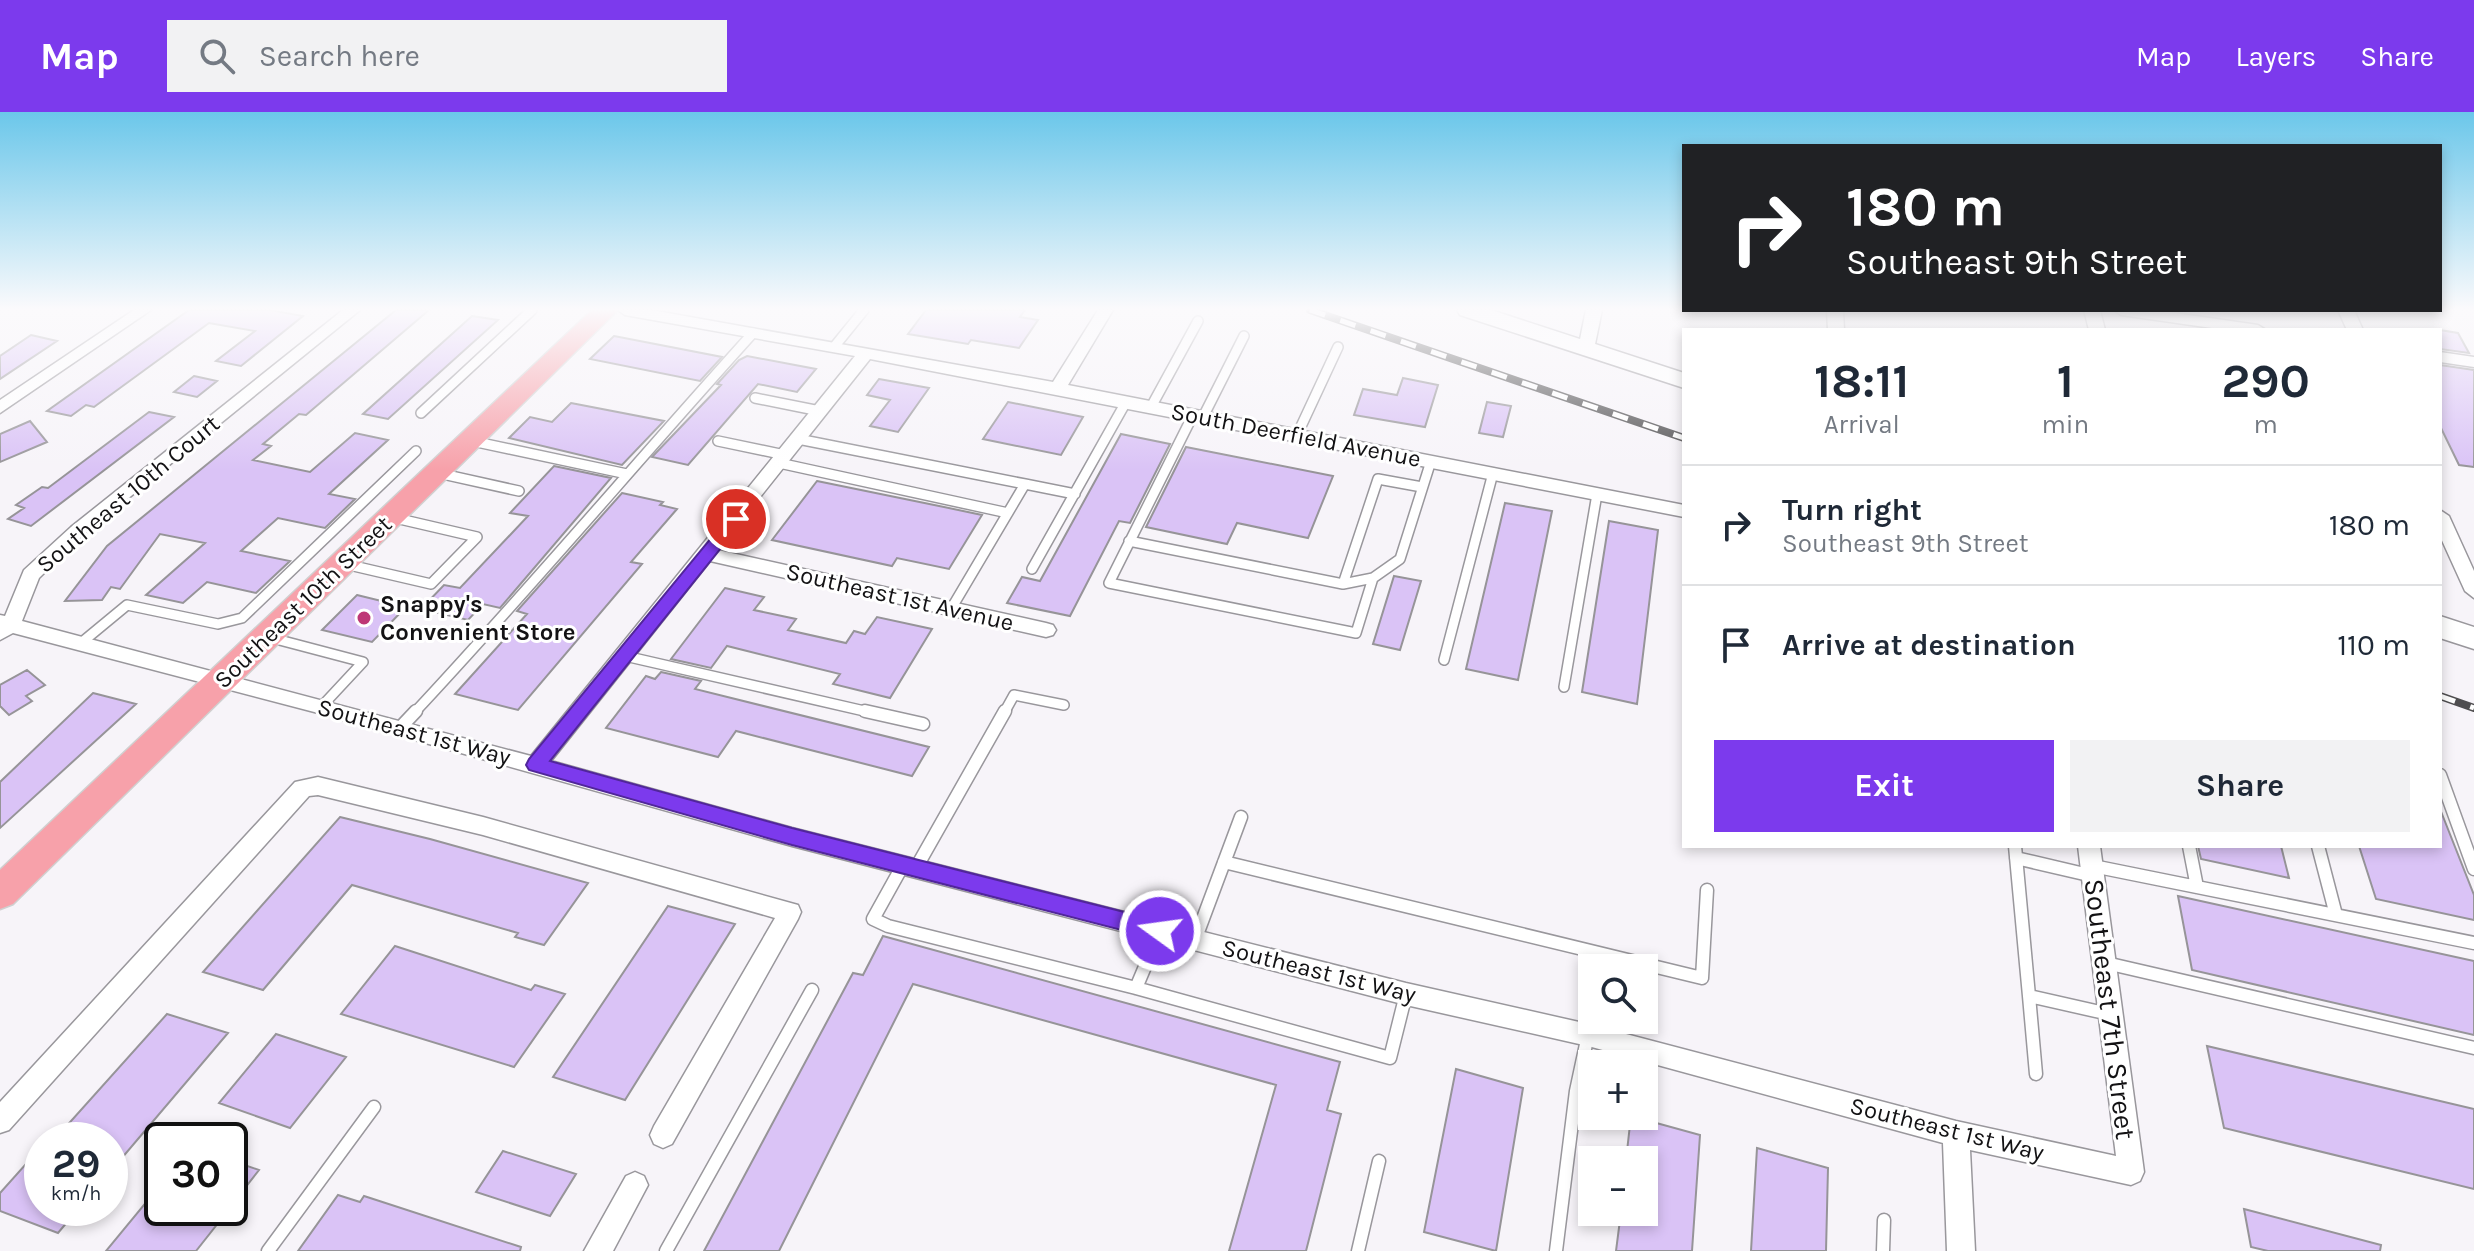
<!DOCTYPE html>
<html lang="en">
<head>
<meta charset="utf-8">
<style>
	body { margin:0; font-family:Karla,sans-serif; background:#f2f2f3; color:#1f2937; height:100vh; display:flex; flex-direction:column; font-size:30px; white-space:nowrap }
	* { box-sizing:border-box; margin:0 }
	p { font-size:26px; color:#747a83 }
	.icon { flex:none; width:44px; height:44px; fill:none; stroke:currentColor; stroke-width:2; stroke-linecap:round; stroke-linejoin:round }
	.map { position:relative; flex:1; overflow:hidden }
	.drawer { position:absolute; left:1682px; top:216px; width:760px; height:520px; display:flex; flex-direction:column; background:#fff; border-radius:0px; box-shadow:0 4px 12px #0003 }
	.drawer>* { flex:none }
	.banner { position:absolute; left:1682px; top:32px; width:760px; height:168px; border-radius:0px; box-shadow:0 4px 12px #0003; background:#202124; color:#fff; overflow:hidden }
	.buttons { position:absolute; left:1578px; top:842px; display:grid; gap:16px }
	.buttons a { display:grid; place-items:center; width:80px; height:80px; border-radius:0px; background:#fff; box-shadow:0 4px 12px #0003; font-size:40px }
	.speed { position:absolute; left:24px; top:1010px; display:flex; gap:16px; font-size:40px; font-weight:700; text-align:center }
	.speed>* { display:grid; place-content:center; width:104px; height:104px; border-radius:50%; background:#fff; box-shadow:0 4px 12px #0003; line-height:1 }
	.speed small { font-size:20px; font-weight:400 }
	.speed .limit { border:4px solid #111; border-radius:12px; background:#fff; color:#111 }
	.pin { position:absolute; display:grid; place-items:center; width:68px; height:68px; color:#fff; margin:-34px; border:4px solid #fff; border-radius:50%; box-shadow:0 2px 8px #0007 }
	.me { position:absolute; width:88px; margin:-44px; rotate:284deg; stroke-linejoin:round; filter:drop-shadow(0 0 6px #0008) }
	.turn { display:flex; align-items:center; gap:28px; height:168px; padding:0 32px; font-size:36px }
	.turn .icon { width:104px; height:104px; stroke-width:2.5 }
	.turn b { display:block; font-size:56px; line-height:68px }
	.eta { display:flex; justify-content:space-evenly; align-items:center; height:136px; text-align:center }
	.eta b { font-size:48px; font-weight:700; line-height:56px }
	.cta { display:flex; gap:16px; margin-top:auto; padding:16px 32px }
	.cta a { flex:1; height:92px; border-radius:0px; background:#7c3aed; color:#fff; font-size:32px; font-weight:700; line-height:92px; text-align:center }
	.cta a+a { background:#f2f2f3; color:#1f2937 }
	ul { padding:0; list-style:none }
	li { display:flex; align-items:center; gap:24px; height:120px; padding:0 32px; border-top:2px solid #e0e1e3 }
	li div { flex:1 }
	li b { display:block; font-size:30px }
	li em { font-style:normal }
	header { display:flex; align-items:center; gap:48px; box-sizing:border-box; height:112px; padding:0 40px; background:#7c3aed; color:#fff }
	header strong { font-size:38px }
	nav { display:flex; gap:44px; margin-inline-start:auto; font-size:28px }
	.search { width:560px; height:72px; background:#f2f2f3; display:flex; align-items:center; gap:20px; box-sizing:border-box; padding:0 28px; border-radius:0px; color:#747a83; font-size:30px }
	.map>svg:first-child { display:block }
	.building { fill:#dac3f6; stroke:#969498; stroke-width:2 }
	.lines { fill:none; stroke-linecap:round; stroke-linejoin:round }
	.service-far1-casing { stroke:#99979c; stroke-width:12 }
	.service-casing { stroke:#99979c; stroke-width:15 }
	.minor-casing { stroke:#99979c; stroke-width:3 }
	.secondary-casing { stroke:#99979c; stroke-width:3 }
	.primary-casing { stroke:#d0d0d0; stroke-width:3 }
	.service-far1 { stroke:#fff; stroke-width:9 }
	.service { stroke:#fff; stroke-width:12 }
	.minor { fill:#fff; fill-rule:evenodd }
	.secondary { fill:#fff; fill-rule:evenodd }
	.primary { fill:#f7a1aa; fill-rule:evenodd }
	.rail-casing { stroke:#4f4e50; stroke-width:8 }
	.rail { stroke:#fff; stroke-width:5; stroke-dasharray:16; stroke-linecap:butt }
	.route { fill:#7c3aed; stroke:#51269a; stroke-width:2 }
	.poi-dot { fill:#be3776; stroke:#fff; stroke-width:3 }
	.labels { text-anchor:middle; dominant-baseline:central; stroke-width:6; stroke-linejoin:round; paint-order:stroke }
	.street-label { font-size:24px; fill:#131214; stroke:#fff }
	.poi-label { font-size:24px; font-weight:bold; fill:#131214; stroke:#fff; text-anchor:start }
	.near-street-label { font-size:28px; fill:#131214; stroke:#fff }
</style>
</head>
<body>
<header>
<strong>Map</strong>
<div class="search"><svg class="icon" aria-label="search" viewBox="0 0 24 24"><circle cx="10" cy="10" r="6"/><path d="M15 15l6 6"/></svg>Search here</div>
<nav><a>Map</a><a>Layers</a><a>Share</a></nav>
</header>
<div class="map">
<svg width="2474" height="1139" viewBox="0 0 2474 1139">
	<rect width="100%" height="100%" fill="#f7f4f9"/>
	<!-- building -->
	<path class="building" d="M189,198H270L303,204L241,254L216,249L255,219L209,211L94,295L86,293L71,304L47,299Z
		M396,198H429L306,303L299,302L263,332L271,334L253,348L310,360L355,321L388,328L329,382L355,387L325,416L278,406L241,439L290,449L256,481L207,470L183,491L146,483L205,431L160,422L120,477L111,475L102,488L65,489L107,434Z
		M926,198H1025L1020,205L1038,208L1019,236L971,228L968,232L908,222Z
		M472,204L498,208L388,307L363,302Z
		M2440,218L2458,221L2469,241L2440,237Z
		M31,223L57,229L0,267V244Z
		M614,224L722,245L700,269L590,247Z
		M747,244L816,257L797,280L758,272L688,353L652,345L721,273L717,272L739,248Z
		M2440,253L2474,258V355L2459,353L2440,314Z
		M194,264L217,269L197,285L174,280Z
		M1403,266L1438,273L1425,315L1354,303L1363,277L1397,283Z
		M879,267L929,276L898,320L870,314L890,288L867,283Z
		M1008,290L1083,305L1061,343L983,327Z
		M1487,290L1511,294L1503,325L1479,321Z
		M571,291L664,309L622,353L509,326L530,305L552,310Z
		M149,300L174,305L31,414L8,407L24,396L16,393L42,375L48,376Z
		M30,309L47,330L0,350V322Z
		M1121,322L1170,332L1130,411L1119,409L1070,504L1007,491L1022,465L1040,469Z
		M1186,335L1333,364L1308,426L1237,411L1227,432L1146,415Z
		M554,354L611,366L500,496L483,492L468,508L421,497L444,473L460,476L528,404L510,401Z
		M817,369L944,395L982,403L949,457L897,446L892,454L772,428Z
		M622,381L663,390L660,393L677,397L631,450L642,452L518,598L455,582L527,502L517,499Z
		M1505,391L1552,399L1518,568L1466,557Z
		M1609,409L1658,418L1637,592L1582,580Z
		M1394,464L1421,469L1400,538L1373,532Z
		M725,476L764,485L754,498L796,507L788,518L846,531L854,519L865,522L877,505L932,517L890,586L833,572L840,562L727,534L711,556L671,547Z
		M357,483L406,495L372,530L322,518Z
		M27,558L45,573L26,584L32,589L9,603L0,594V573Z
		M661,560L701,569L695,577L929,635L912,664L736,619L718,645L606,616L646,564L655,567Z
		M93,581L136,592L0,716V670Z
		M2440,697L2474,783V808L2376,787L2359,734H2440Z
		M340,705L430,727L588,771L544,833L515,825L518,821L352,773L263,878L203,860Z
		M2198,734H2281L2289,766L2201,747Z
		M2178,784L2474,849V923L2192,858Z
		M668,794L735,812L625,988L553,965Z
		M883,824L1340,950L1327,998L1341,1002L1306,1139H1229L1276,973L913,872L779,1139H704L853,861L863,863Z
		M395,834L531,878L535,873L565,882L514,955L341,902Z
		M167,902L228,921L110,1060V1028H54Z
		M276,922L346,945L290,1016L219,991Z
		M2207,934L2474,997V1077L2224,1016Z
		M1456,957L1523,976L1496,1139L1424,1120Z
		M1631,1004L1700,1023L1692,1139H1616L1621,1100H1644V1048H1626Z
		M42,1034V1096H79L58,1121L0,1099V1081Z
		M1757,1036L1828,1056L1826,1139H1751Z
		M503,1039L576,1062L550,1104L476,1080Z
		M230,1048L259,1058L230,1095Z
		M162,1071V1096H230L196,1139H106Z
		M338,1083L360,1090L364,1084L521,1135L520,1139H298Z
		M2244,1097L2381,1133L2380,1139H2268L2251,1135Z"/>
	<g class="lines">
		<!-- service-far1 casing -->
		<g class="service-far1-casing">
			<path id="service-far1" d="M834,235L864,198
				M755,286L820,299
				M1151,295L1198,209
				M421,301L532,198
				M1193,303L1109,471L1356,521L1373,466L1400,447L1431,349
				M1203,305L1244,224
				M1297,323L1338,235
				M798,327L1025,372L951,497
				M472,329L627,362
				M718,329L785,343
				M779,351L1008,401
				M438,361L519,379
				M1025,372L1075,382
				M1129,429L1343,472L1378,367L1422,375
				M345,452L431,472L477,425L391,405
				M1032,457L1126,290
				M1343,472L1373,466
				M268,525L363,550L322,594
				M81,531L127,493L218,512L242,506L416,339
				M625,544L873,601
				M1444,548L1493,361
				M1564,575L1597,382
				M414,601C530,477 639,347 753,221
				M1004,601L1014,583L1064,593"/>
		</g>
		<!-- service casing -->
		<g class="service-casing">
			<path id="service" d="M865,599L923,612
				M399,617L416,599
				M2440,663L2474,757
				M2015,734L2029,884L2109,902
				M2189,734L2197,775
				M2318,734L2336,803
				M2016,746L2093,764
				M1224,750L1702,866L1707,778
				M903,753L873,807L888,814L1136,876L1390,946L1406,882
				M2093,754L2474,831
				M916,756L1005,599
				M1195,828L1241,705
				M2106,851L2474,936
				M1136,876L1160,819
				M2029,884L2036,962
				M268,1139L374,995
				M666,1139L812,878
				M1358,1139L1379,1049
				M1556,1139L1576,979L1588,923
				M1883,1139L1884,1108"/>
		</g>
		<!-- minor casing -->
		<g class="minor-casing">
			<path id="minor" d="M134,198H151L0,301V288Z
				M343,198H360L83,423L39,466L22,509L531,644L855,244L625,203L618,198H651L1053,270L1098,198H1113L1068,273L1684,393V405L870,247L718,438L1046,511L1053,513L1056,518L1053,523L1046,525L710,449L551,649L792,716L1406,871L1588,912L1956,1009L2116,1044L2078,734H2100L2144,1060L2140,1069L2131,1073L1970,1038L1975,1139H1947L1943,1031L1588,934L1406,893L792,734L322,602L13,521L0,528V503L5,504L24,458L71,415Z
				M1586,198H1602L1594,237L1586,242L1578,237Z
				M1827,198H1843L1844,218H1828Z
				M2084,198H2100L2105,218H2089Z
				M2114,198H2154L2258,213L2266,218H2226L2121,203Z
				M2338,198H2354L2363,218H2347Z
				M2440,240L2474,245V255L2440,250Z
				M2440,398L2449,404L2474,459V486L2465,479L2440,424Z
				M318,665L483,705L798,793L801,800L798,807L672,1032L663,1036L654,1032L650,1023L654,1014L775,806L483,723L318,683L309,684L9,1018L0,1021V990L295,670Z
				M635,1060L644,1064L648,1073L613,1139H584L626,1064Z"/>
		</g>
		<!-- secondary casing -->
		<g class="secondary-casing">
			<path id="secondary" d="M1457,198H1491L1684,261V276L1460,203Z
				M2440,504L2474,515V537L2440,526Z"/>
		</g>
		<!-- primary casing -->
		<g class="primary-casing">
			<path id="primary" d="M592,198H618L13,792L0,797V758Z"/>
		</g>
		<!-- service-far1 -->
		<use href="#service-far1" class="service-far1"/>
		<!-- service -->
		<use href="#service" class="service"/>
		<!-- minor -->
		<use href="#minor" class="minor"/>
		<!-- secondary -->
		<use href="#secondary" class="secondary"/>
		<!-- primary -->
		<use href="#primary" class="primary"/>
		<!-- rail casing -->
		<g class="rail-casing">
			<path id="rail" d="M1310,198L1684,326
				M2440,584L2474,596"/>
		</g>
		<!-- rail -->
		<use href="#rail" class="rail"/>
	</g>
	<!-- sky -->
	<linearGradient id="sky" x2="0" y2="1"><stop stop-color="#6bc7ea"/><stop offset="0.55" stop-color="#fbfafc"/><stop offset="1" stop-color="#fbfafc" stop-opacity="0"/></linearGradient>
	<rect width="2474" height="358" fill="url(#sky)"/>
	<!-- route -->
	<path class="route" d="M736,401L744,407L742,410L550,649L792,716L1160,809L1167,812L1170,819L1167,825L1160,828L792,733L529,658L526,653L529,647L730,403Z"/>
	<!-- markers -->
	<circle class="poi-dot" cx="364" cy="506" r="8"/>
	<g class="labels">
		<!-- street labels -->
		<g class="street-label">
			<text transform="translate(1296 323) rotate(11)">South Deerfield Avenue</text>
			<text transform="translate(128 382) rotate(-40)">Southeast 10th Court</text>
			<text transform="translate(900 485) rotate(13)">Southeast 1st Avenue</text>
			<text transform="translate(303 490) rotate(-44)">Southeast 10th Street</text>
			<text transform="translate(414 620) rotate(15)">Southeast 1st Way</text>
			<text transform="translate(1319 859) rotate(14)">Southeast 1st Way</text>
			<text transform="translate(1947 1017) rotate(14)">Southeast 1st Way</text>
		</g>
		<!-- poi labels -->
		<g class="poi-label">
			<text x="380" y="492">Snappy's<tspan x="380" dy="28">Convenient Store</tspan></text>
		</g>
		<!-- near-street labels -->
		<g class="near-street-label">
			<text transform="translate(2110 897) rotate(83)">Southeast 7th Street</text>
		</g>
	</g>
</svg>
<div class="buttons">
<a><svg class="icon" aria-label="search" viewBox="0 0 24 24"><circle cx="10" cy="10" r="6"/><path d="M15 15l6 6"/></svg></a>
<a>+</a>
<a>−</a>
</div>
<div class="speed"><div>29<small>km/h</small></div><div class="limit">30</div></div>
<div class="pin" style="left:736px;top:407px;background:#d93025"><svg class="icon" aria-label="arrive" viewBox="0 0 24 24"><path d="M6 21V4h12l-3 4 3 4H6"/></svg></div>
<svg class="me" style="left:1160px;top:819px" viewBox="-20 -20 40 40"><circle r="17" fill="#7c3aed" stroke="#fff" stroke-width="3"/><path d="M0-11L8 9 0 5-8 9z" fill="#fff"/></svg>
<div class="banner">
<div class="turn"><svg class="icon" aria-label="right" viewBox="0 0 24 24"><path d="M7 20v-9h11M14 6l5 5-5 5"/></svg><div><b>180 m</b>Southeast 9th Street</div></div>
</div>
<section class="drawer">
<div class="eta">
<div><b>18:11</b><p>Arrival</p></div>
<div><b>1</b><p>min</p></div>
<div><b>290</b><p>m</p></div>
</div>
<ul>
<li><svg class="icon" aria-label="right" viewBox="0 0 24 24"><path d="M7 20v-9h11M14 6l5 5-5 5"/></svg><div><b>Turn right</b><p>Southeast 9th Street</p></div><em>180 m</em></li>
<li><svg class="icon" aria-label="arrive" viewBox="0 0 24 24"><path d="M6 21V4h12l-3 4 3 4H6"/></svg><div><b>Arrive at destination</b></div><em>110 m</em></li>
</ul>
<div class="cta"><a>Exit</a><a>Share</a></div>
</section>
</div>
</body>
</html>
